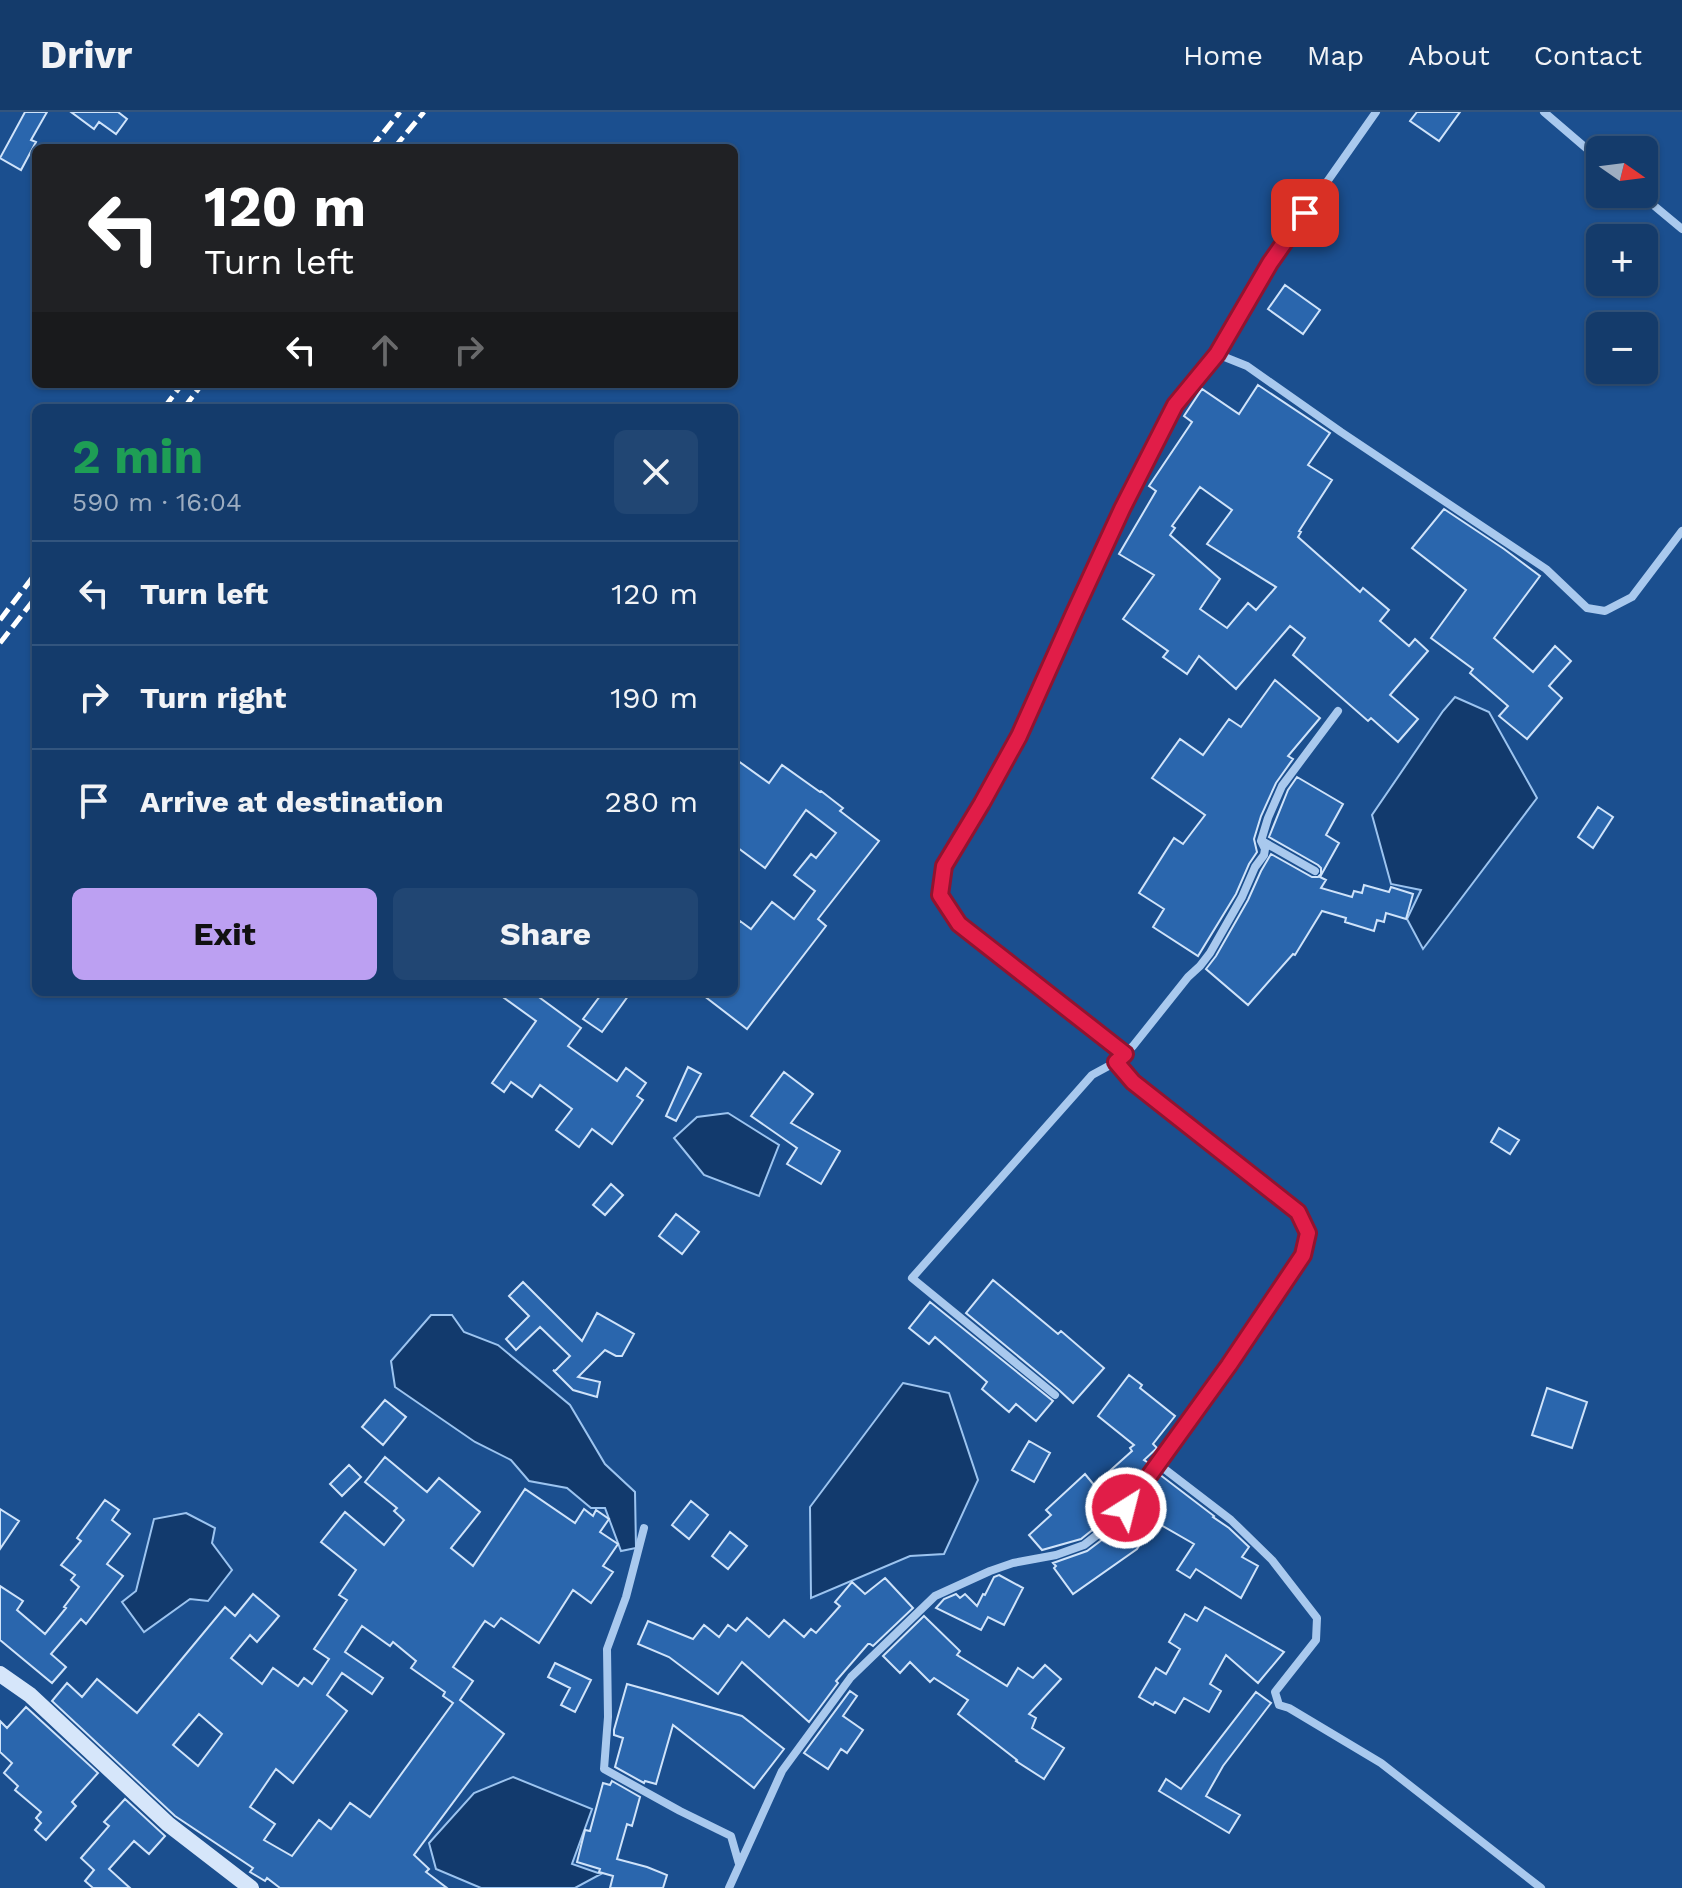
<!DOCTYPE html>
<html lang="en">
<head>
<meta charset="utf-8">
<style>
	body { margin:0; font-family:"Work Sans",sans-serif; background:#214673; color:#f1f3f6; height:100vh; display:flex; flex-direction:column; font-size:30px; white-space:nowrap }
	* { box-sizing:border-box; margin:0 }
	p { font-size:26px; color:#9dadc1 }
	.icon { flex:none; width:44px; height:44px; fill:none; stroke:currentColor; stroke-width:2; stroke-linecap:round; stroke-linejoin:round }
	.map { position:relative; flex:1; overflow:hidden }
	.side { position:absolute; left:32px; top:292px; width:706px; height:592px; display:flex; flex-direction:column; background:#143b6b; border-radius:12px; box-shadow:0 2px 6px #0004,0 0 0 2px #33557e }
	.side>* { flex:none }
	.banner { position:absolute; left:32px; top:32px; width:706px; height:244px; border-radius:12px; box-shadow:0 2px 6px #0004,0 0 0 2px #33557e; background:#202124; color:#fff; overflow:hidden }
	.needle { width:52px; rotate:104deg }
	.fabs { position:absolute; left:1586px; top:24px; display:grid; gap:16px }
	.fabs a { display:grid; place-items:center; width:72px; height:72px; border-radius:12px; background:#143b6b; box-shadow:0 2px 6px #0004,0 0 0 2px #33557e; font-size:40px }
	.pin { position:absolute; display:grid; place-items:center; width:68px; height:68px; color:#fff; margin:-34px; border-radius:16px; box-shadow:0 4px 12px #0006 }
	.me { position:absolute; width:88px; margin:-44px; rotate:36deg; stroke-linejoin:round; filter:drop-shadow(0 0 6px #0008) }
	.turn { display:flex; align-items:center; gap:28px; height:168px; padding:0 40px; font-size:36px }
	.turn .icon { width:104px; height:104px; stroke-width:2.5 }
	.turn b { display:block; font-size:56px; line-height:68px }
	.lanes { display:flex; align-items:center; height:76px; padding:0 40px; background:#0003; justify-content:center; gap:40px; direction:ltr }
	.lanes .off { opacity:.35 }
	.round { display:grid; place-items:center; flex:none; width:84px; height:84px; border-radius:12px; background:#214673 }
	.headline { display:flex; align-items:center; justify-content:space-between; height:136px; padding:0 40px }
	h1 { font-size:48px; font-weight:700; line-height:60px; color:#1e9e55 }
	.action { display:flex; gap:16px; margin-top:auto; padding:16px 40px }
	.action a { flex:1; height:92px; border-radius:12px; background:#bca0f2; color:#111; font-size:32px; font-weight:700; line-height:92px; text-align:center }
	.action a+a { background:#214673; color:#f1f3f6 }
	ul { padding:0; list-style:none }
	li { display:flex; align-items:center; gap:24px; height:104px; padding:0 40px; border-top:2px solid #33557e }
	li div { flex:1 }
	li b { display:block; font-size:30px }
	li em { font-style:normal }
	header { display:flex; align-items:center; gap:48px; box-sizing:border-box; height:112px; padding:0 40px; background:#143b6b; border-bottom:2px solid #33557e }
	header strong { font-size:38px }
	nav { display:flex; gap:44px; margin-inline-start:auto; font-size:28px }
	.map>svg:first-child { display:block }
	.water { fill:#123a6d; stroke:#9cc4f0; stroke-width:2 }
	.building { fill:#2a66ad; stroke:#cfe3fa; stroke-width:2; fill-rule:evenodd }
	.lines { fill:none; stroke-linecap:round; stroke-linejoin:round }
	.street { stroke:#a9c9ee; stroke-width:8 }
	.secondary { stroke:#d6e6fa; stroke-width:16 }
	.rail { stroke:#fff; stroke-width:5; stroke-dasharray:14 6; stroke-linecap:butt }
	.route-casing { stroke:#92132f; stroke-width:20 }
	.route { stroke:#e11d48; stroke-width:14 }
</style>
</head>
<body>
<header>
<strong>Drivr</strong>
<nav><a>Home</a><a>Map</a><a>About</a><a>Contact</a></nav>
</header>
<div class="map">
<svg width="1682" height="1776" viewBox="0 0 1682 1776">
	<rect width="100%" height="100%" fill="#1b4f8f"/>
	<!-- water -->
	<path class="water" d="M1455,585L1489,600L1537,686L1423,837L1407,807L1421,778L1391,772L1372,703L1443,599Z
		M728,1001L779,1033L759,1084L704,1063L674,1026L697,1005Z
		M431,1203H452L464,1220L498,1233L570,1293L605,1352L635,1380L636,1436L621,1439L605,1396H591L567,1376L529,1369L511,1348L475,1330L395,1275L391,1249Z
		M903,1271L949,1281L978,1368L944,1442L910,1444L811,1486L810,1395Z
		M186,1401L215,1416L212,1431L232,1458L208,1489L190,1487L144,1520L122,1490L136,1479L154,1407Z
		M513,1665L592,1697L572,1752L601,1762L575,1776H481L436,1757L429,1731L474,1681Z"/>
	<!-- building -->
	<path class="building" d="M25,0H47L31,28L36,30L21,58L0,46Z
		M71,0H118L127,7L116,22L99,10L94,17Z
		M1417,0H1460L1439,29L1410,9Z
		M1285,173L1320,198L1303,222L1268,197Z
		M1258,273L1330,321L1308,353L1332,368L1299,419L1301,420L1298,425L1360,480L1363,476L1389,498L1380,509L1409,534L1415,527L1428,539L1390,583L1418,607L1398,630L1371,606L1368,609L1293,543L1305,526L1290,514L1236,577L1199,544L1187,562L1163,545L1168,539L1123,507L1154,463L1119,442L1156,379L1149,374L1192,310L1184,304L1202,277L1239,302ZM1200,375L1232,398L1207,432L1276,475L1256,498L1248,491L1227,516L1200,497L1220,467L1170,423L1175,416L1172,414Z
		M1444,397L1504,437L1540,464L1494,526L1533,560L1555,534L1571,549L1549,574L1562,586L1527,627L1499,604L1508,594L1470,561L1473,557L1431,526L1466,478L1412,436Z
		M1275,568L1320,606L1288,644L1293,647L1276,671L1261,704L1254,727L1257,740L1249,752L1236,782L1198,844L1153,815L1164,797L1139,781L1174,726L1183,732L1205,703L1152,666L1180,627L1203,643L1229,607L1241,615Z
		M734,646L769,671L782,653L820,680L821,679L843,696L840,699L879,729L818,807L826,814L747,917L699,880H734V816L740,809L751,817L772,790L794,807L815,779L794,763L811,742L816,746L836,721L806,698L765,756L734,733Z
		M1297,665L1343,692L1326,723L1339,731L1320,765L1326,768L1321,776L1352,785L1354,779L1362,781L1364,773L1389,780L1391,775L1413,782L1406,807L1386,801L1384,810L1377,808L1374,819L1345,810L1346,806L1322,799L1295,843L1293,842L1248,893L1206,857L1216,844L1248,788L1261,759L1271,742L1312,765H1318L1321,762V756L1318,753L1269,725L1288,678Z
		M1598,695L1613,705L1593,736L1578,725Z
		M496,880H532L581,916L568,934L617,969L626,956L646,971L637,984L643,988L612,1032L592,1017L579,1035L556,1018L572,997L540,973L532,985L511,970L504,980L492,971L536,909Z
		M603,880H631L602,920L583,907Z
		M688,955L701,962L676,1009L666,1004Z
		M784,960L813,982L791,1011L840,1039L821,1072L787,1052L797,1036L751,1004Z
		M1499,1016L1519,1028L1510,1042L1491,1030Z
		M611,1072L623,1083L605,1103L593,1093Z
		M676,1102L699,1120L682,1142L659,1124Z
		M993,1168L1058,1222L1061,1219L1104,1256L1073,1291L1059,1278L966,1201Z
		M523,1170L582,1229L597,1201L634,1222L622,1244H616L605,1238L578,1265L600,1270L597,1285L573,1278L553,1258L555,1259L570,1244L540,1215L516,1238L506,1227L529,1204L509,1184Z
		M930,1190L1053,1289L1036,1309L1016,1292L1009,1300L982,1277L987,1270L935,1225L929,1232L909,1216Z
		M1129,1263L1142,1273L1140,1276L1175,1304L1153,1332L1157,1336L1144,1348L1150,1352L1121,1391L1101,1411L1081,1427L1042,1438L1029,1423L1051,1403L1046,1398L1085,1362L1094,1373L1132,1339L1130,1336L1134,1333L1098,1304Z
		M1547,1276L1587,1290L1572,1336L1532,1323Z
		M385,1288L406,1305L383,1333L362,1315Z
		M1029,1329L1050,1341L1034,1370L1012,1358Z
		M385,1345L427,1380L439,1366L480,1400L451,1436L473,1454L525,1377L575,1411L584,1397L593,1404L596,1398L609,1407L600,1420L618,1432L603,1454L613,1460L591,1491L573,1478L539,1531L501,1506L494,1515L485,1509L453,1555L473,1569L460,1588L504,1622L414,1743L429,1757L426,1760L447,1776H280L267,1766L265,1769L250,1760L253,1756L175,1704L52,1589L67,1571L82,1585L97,1567L137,1601L225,1495L235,1504L253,1482L279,1504L257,1530L250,1523L231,1546L262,1572L273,1556L298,1574L304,1566L312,1572L329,1547L314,1537L347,1488L339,1483L356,1458L321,1430L345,1400L384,1433L404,1408L394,1399L397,1396L365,1370ZM362,1514L390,1534L393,1530L416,1549L411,1556L445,1580L443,1584L453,1591L370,1705L350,1691L331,1717L319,1708L292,1744L264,1728L275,1712L250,1695L276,1657L293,1671L347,1599L327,1583L342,1561L372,1582L383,1566L345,1540ZM199,1602L222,1622L198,1654L173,1633Z
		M349,1353L361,1365L342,1384L330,1372Z
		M1159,1362L1214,1404L1213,1405L1229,1416L1249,1435L1242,1445L1258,1454L1241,1486L1196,1457L1190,1466L1177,1458L1194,1432L1154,1409L1137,1437L1073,1482L1054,1456L1056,1454L1053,1451L1087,1439L1111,1421L1132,1400Z
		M105,1388L119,1398L112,1408L130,1422L107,1452L123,1464L86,1512L81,1507L51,1542L66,1555L52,1571L0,1528V1474L23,1489L17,1498L45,1522L66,1496L64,1495L79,1475L71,1468L75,1463L61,1453L81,1429L77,1426Z
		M691,1389L708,1403L689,1427L672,1413Z
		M0,1397L19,1409L0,1437Z
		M730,1420L747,1434L728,1457L712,1444Z
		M999,1463L1023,1476L1004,1513L988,1505L981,1518L936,1496L944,1487L956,1482L960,1486L965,1482L977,1494L983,1482L985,1483L994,1465Z
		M885,1466L913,1496L873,1534L870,1532H868L836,1569L838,1571L809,1610L742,1550L718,1582L669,1545L638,1532L648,1509L693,1527L704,1513L719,1525L728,1513L736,1519L747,1506L769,1525L784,1508L804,1525L811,1517L816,1521L840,1494L835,1490L852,1470L865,1482Z
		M1205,1495L1284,1540L1258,1571L1226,1543L1210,1572L1221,1579L1209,1600L1184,1586L1175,1601L1155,1590L1153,1593L1139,1585L1156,1556L1166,1562L1180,1537L1169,1530L1185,1502L1197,1509Z
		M924,1504L960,1539L957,1543L1007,1574L1018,1556L1033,1566L1045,1553L1061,1567L1029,1602L1036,1606L1032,1616L1064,1636L1044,1667L1016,1649L1017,1648L958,1602L968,1588L934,1566L930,1570L910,1550L900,1561L883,1544Z
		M555,1551L591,1568L575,1600L561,1593L570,1576L548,1565Z
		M627,1572L742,1604L784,1637L754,1676L673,1613L656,1672L645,1669L644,1671L615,1655L623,1626L614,1623V1618Z
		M850,1579L857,1584L843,1604L863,1618L847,1641L841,1637L828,1657L804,1641Z
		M1256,1580L1271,1591L1223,1654L1206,1684L1240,1703L1229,1721L1159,1679L1166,1667L1181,1677Z
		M26,1595L98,1661L72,1690L76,1694L46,1728L35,1718L41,1711L36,1706L41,1700L15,1678L18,1674L4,1661L12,1651L0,1640V1609L7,1616Z
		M612,1669L640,1685L632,1714L627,1712L617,1747L647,1755L667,1763L663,1776H610L613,1764L599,1760L600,1757L577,1750L585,1718L590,1719L603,1671L610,1673Z
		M125,1687L165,1724L149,1742L134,1729L109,1757L130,1776H93L85,1769L94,1758L81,1746L109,1714L104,1710Z"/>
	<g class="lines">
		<!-- street -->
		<path class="street" d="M1544,0L1600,48
			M1640,82L1682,117
			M1217,242L1270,151L1376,0
			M1262,729L1315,759
			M1125,942L959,812L940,783L944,754L982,691L1019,624L1074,501L1122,397L1175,293L1217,242L1247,254L1341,320L1546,457L1587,496L1605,499L1632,485L1682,419
			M1055,1283L912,1166L1092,963L1116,950
			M1158,1352L1231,1408L1272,1448L1317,1506L1316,1528L1275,1580L1279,1593L1289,1596L1381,1651L1541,1776
			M644,1416L626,1485L607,1537L608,1605L604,1657L680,1699L731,1724L739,1752
			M729,1776L782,1659L851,1565L935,1484L990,1459L1013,1451L1056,1443L1084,1433L1106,1416L1126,1396L1158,1352L1229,1253L1303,1143L1308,1121L1298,1100L1133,970L1116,950L1133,934L1188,865L1200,854L1210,841L1242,785L1255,755L1264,743L1265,737L1261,729L1268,706L1282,674L1338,599"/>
		<!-- secondary -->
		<path class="secondary" d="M0,1562L30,1583L168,1712L251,1776"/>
		<!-- rail -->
		<path class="rail" d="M371,36L400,0
			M394,36L424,0
			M164,296L182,272
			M184,296L202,272
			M0,508L36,461
			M0,531L36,485"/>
	</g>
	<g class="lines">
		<!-- route casing -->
		<g class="route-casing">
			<path id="route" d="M1126,1396L1229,1253L1303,1143L1308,1121L1298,1100L1133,970L1116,950L1125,942L959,812L940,783L944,754L982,691L1019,624L1074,501L1122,397L1175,293L1217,242L1270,151L1305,101"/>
		</g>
		<!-- route -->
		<use href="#route" class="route"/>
	</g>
</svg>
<div class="fabs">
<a><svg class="needle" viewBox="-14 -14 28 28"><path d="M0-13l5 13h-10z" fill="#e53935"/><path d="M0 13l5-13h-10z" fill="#9dadc1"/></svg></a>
<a>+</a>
<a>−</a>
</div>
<div class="pin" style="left:1305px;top:101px;background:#d93025"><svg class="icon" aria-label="arrive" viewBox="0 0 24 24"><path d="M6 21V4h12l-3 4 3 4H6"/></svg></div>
<svg class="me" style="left:1126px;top:1396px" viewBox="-20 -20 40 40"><circle r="17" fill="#e11d48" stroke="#fff" stroke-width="3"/><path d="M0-11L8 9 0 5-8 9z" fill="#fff"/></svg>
<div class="banner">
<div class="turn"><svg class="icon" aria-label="left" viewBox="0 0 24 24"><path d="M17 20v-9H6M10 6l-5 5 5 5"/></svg><div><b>120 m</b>Turn left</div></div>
<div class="lanes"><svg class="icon" aria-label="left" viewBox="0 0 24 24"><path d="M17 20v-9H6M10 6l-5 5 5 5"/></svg><svg class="icon off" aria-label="ahead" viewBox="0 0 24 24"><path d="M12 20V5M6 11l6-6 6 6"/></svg><svg class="icon off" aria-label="right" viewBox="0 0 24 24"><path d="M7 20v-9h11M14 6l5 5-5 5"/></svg></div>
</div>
<section class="side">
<div class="headline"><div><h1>2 min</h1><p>590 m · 16:04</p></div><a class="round"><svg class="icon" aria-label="close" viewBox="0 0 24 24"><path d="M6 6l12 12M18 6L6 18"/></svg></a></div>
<ul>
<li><svg class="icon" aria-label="left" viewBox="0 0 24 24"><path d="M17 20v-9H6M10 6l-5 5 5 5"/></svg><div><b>Turn left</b></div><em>120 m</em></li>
<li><svg class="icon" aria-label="right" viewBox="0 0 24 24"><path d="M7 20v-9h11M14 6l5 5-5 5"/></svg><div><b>Turn right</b></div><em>190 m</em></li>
<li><svg class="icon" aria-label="arrive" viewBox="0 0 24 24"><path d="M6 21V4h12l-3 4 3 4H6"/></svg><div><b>Arrive at destination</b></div><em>280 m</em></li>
</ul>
<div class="action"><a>Exit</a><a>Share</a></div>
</section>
</div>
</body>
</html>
